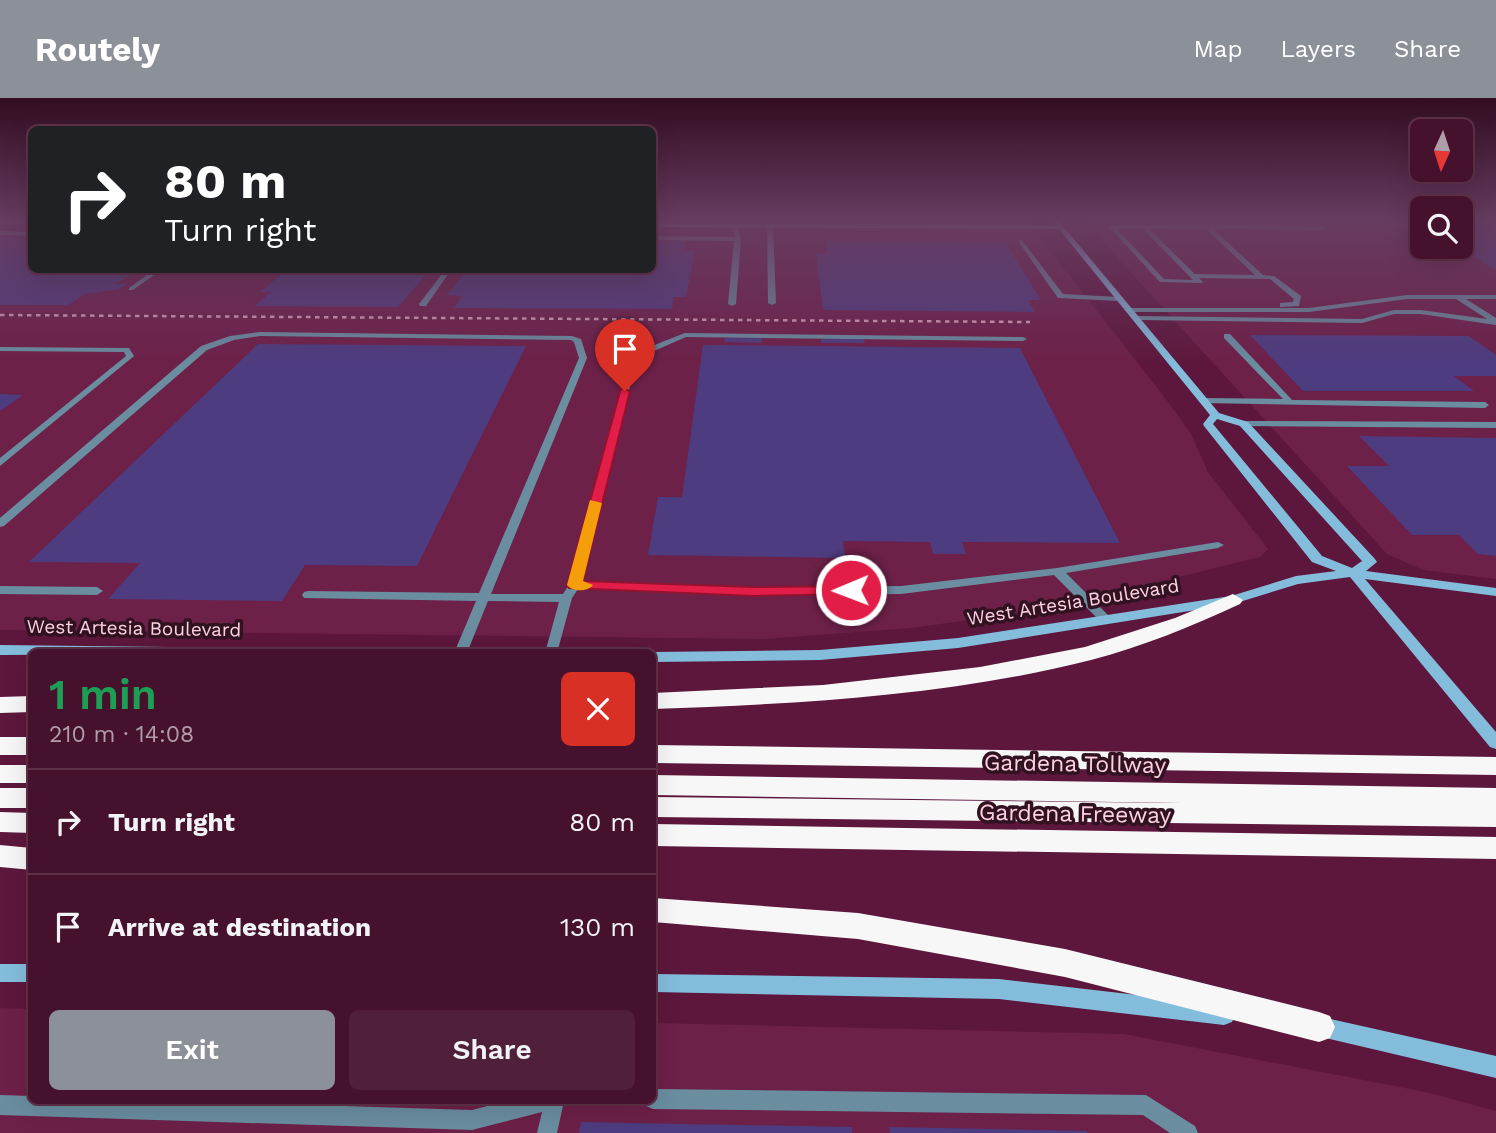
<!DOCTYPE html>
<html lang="en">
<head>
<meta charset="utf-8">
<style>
	body { margin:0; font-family:"Work Sans",sans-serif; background:#501f39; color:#f1f3f6; height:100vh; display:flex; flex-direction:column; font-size:26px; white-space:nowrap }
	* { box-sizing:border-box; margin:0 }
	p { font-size:23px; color:#b09daa }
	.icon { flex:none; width:38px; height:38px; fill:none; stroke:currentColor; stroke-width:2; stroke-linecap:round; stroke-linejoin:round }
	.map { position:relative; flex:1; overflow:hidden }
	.side { position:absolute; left:28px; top:551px; width:628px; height:455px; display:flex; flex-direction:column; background:#46112d; border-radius:10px; box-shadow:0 7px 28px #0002,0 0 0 2px #5e3149 }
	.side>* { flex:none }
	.banner { position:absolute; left:28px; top:28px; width:628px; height:147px; border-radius:10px; box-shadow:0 7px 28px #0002,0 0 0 2px #5e3149; background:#202124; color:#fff; overflow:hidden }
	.needle { width:46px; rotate:183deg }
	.controls { position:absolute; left:1410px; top:21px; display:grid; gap:14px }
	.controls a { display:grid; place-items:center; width:63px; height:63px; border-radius:10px; background:#46112d; box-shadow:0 7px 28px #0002,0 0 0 2px #5e3149; font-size:35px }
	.pin { position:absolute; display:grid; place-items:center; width:60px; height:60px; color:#fff; margin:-72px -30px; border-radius:50% 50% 50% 0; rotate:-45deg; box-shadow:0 0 7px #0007 }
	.pin .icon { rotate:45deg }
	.me { position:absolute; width:77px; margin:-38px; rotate:269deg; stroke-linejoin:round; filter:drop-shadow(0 0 5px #0008) }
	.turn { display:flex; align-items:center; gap:24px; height:147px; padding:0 21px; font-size:32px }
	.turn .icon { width:91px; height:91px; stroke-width:2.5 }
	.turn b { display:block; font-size:49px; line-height:60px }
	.round { display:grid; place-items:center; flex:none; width:74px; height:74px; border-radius:10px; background:#501f39 }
	.head { display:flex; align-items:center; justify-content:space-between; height:119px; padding:0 21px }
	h1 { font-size:42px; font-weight:600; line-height:52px; color:#1e9e55 }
	.cta { display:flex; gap:14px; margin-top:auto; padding:14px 21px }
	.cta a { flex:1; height:80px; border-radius:10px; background:#8c9099; color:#fff; font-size:28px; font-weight:600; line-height:80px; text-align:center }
	.cta a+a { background:#501f39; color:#f1f3f6 }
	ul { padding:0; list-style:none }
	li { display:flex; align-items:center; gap:21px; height:105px; padding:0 21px; border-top:2px solid #5e3149 }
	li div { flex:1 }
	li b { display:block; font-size:26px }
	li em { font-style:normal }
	header { display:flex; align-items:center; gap:42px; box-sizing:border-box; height:98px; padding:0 35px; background:#8c9099; color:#fff }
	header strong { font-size:33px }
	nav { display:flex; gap:38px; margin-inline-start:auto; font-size:24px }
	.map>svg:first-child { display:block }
	.built { fill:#6d2048 }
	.building { fill:#4d3c7f }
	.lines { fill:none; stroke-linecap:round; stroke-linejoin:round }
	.lane { fill:#6a8da0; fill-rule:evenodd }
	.secondary { fill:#84bddc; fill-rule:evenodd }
	.highway { fill:#f7f7f7; fill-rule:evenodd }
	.rail { stroke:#d8a6bc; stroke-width:2.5; stroke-dasharray:4.5 4.5; stroke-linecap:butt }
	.route { fill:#e11d48; stroke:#92132f; stroke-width:2 }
	.slow { fill:#f59e0b }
	.labels { text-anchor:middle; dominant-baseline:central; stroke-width:7; stroke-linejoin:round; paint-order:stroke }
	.street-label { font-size:19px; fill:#fdd1e3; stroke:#311221 }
	.near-street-label { font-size:23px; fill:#fdd1e3; stroke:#311221 }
</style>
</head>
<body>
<header>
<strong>Routely</strong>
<nav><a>Map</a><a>Layers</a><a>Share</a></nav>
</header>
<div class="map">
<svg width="1496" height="1035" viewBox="0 0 1496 1035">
	<rect width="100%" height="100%" fill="#5d173c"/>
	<!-- built -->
	<path class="built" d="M0,122H31L32,172H653V122H1026L1166,301L1191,336L1208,374L1268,451L1260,459L1049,511L912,530L764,541L0,532Z
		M1083,122H1423V149H1461L1496,122V481L1423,472L1387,456Z
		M0,910L31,911L32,1003H653V925L1124,936L1426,994L1496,1013V1035H0Z"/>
	<!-- building -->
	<path class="building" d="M1461,122H1496V172L1456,149H1461Z
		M0,139L32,140V172H138L116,186H128L119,191L85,196L68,207H0Z
		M653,143H686L684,152H695L686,199H674L672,211L454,210L462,198L447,197L467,172H653Z
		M826,143L1005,144L1041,202H1028L1035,214L823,212L816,155H827Z
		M287,172H430L398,209L255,208L271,194H260Z
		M1250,237L1469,238L1496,257V278H1454L1474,293H1303Z
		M725,240H762V245L724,244Z
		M821,241H864L865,245H821Z
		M258,246L526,248L417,468L305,467L282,503L108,501L140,465L29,464Z
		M703,247L1020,250L1120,445L962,444L966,456H933L930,444L843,443L845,460L648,457L658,399H682Z
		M0,296L23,297L0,313Z
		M1359,338L1496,340V458L1478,456L1459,437H1412L1347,368H1389Z
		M581,1024L852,1029V1035H579Z
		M889,1029L1087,1033V1035H890Z"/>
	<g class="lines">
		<!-- lane -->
		<path class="lane" d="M729,122H735L741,141L736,206L732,208L728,206L734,143L653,142V138L735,139Z
			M1001,122H1008L1015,129L1010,130Z
			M770,125L773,127L776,205L772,207L768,205L767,127Z
			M1206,126L1325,129L1323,132L1213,131L1263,177L1274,178L1301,198L1299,208L1280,209V205L1293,204L1294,201L1270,181L1199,180L1203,184L1202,185L1160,184L1109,129L1112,127ZM1117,131H1143L1193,182L1164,181ZM1149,131H1206L1255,177L1195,176Z
			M0,133L32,134V138L0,137Z
			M1021,141L1063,196L1119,199L1123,201L1119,203L1058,200L1018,143Z
			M154,172H161L133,192H129V190Z
			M445,172H451L426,208H420L419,206Z
			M1407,197H1496V201H1466L1496,220V227L1421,216H1394L1362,225L1136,222L1132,220L1136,218L1362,221L1394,212H1421L1487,221L1456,201H1407L1309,214H1128L1124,212L1128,210H1309Z
			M260,234L572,238L581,241L587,260L491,496H563L569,487L627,268L634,255L685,235L1023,239L1027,241L1023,243L686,239L640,259L635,268L582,484L753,489L901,488L1057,470L1218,444L1224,447L1218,450L1066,475L1110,519L1112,522L1106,526L1102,525L1054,477L901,496L753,497L578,491L572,500L557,555H545L559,504L488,503L467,555H454L476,503L304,500L302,497L304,494L308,493L479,495L579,260L574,244L571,242L260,238L234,242L207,252L4,428L0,429V420L201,248L230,238Z
			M1224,236H1230L1292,302L1485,304L1489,307L1485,310L1200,305L1199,303L1203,300L1283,301L1224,240Z
			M0,249L126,250H129L134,258L0,368V360L126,258L124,254L0,253Z
			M1244,323L1496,324V330L1241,328V324Z
			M0,488L97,489L103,493L97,497L0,496Z
			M653,991L1146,997L1195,1028L1198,1035H1170L1143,1017L653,1011L646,1008L644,1003H653Z
			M0,997L32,998V1003H185L472,1012L507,1003H564L557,1035H537L542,1014L472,1032L0,1017Z"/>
		<!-- secondary -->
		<path class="secondary" d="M0,122H32V125H0Z
			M1052,122H1059L1063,128L1219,315L1248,324L1375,461L1377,464L1366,473L1496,490V498L1365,481L1496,634V651L1490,649L1350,479L1298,486L1233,506L958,550L820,562L653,564L651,555L653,554L820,552L958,540L1231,498L1296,478L1336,473L1312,464L1204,328L1203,326L1210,317L1059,131L653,129V125L1055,127ZM1217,321L1240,328L1362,463L1352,470L1322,458L1213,326Z
			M0,547L267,550L274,555L0,557Z
			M0,866H32V884H0Z
			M653,876L999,881L1224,907L1232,910L1235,917L1232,924L1224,927L999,901L653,894Z
			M1317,918L1496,958V980L1317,938L1309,935L1306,928L1309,921Z"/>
		<!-- highway -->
		<path class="highway" d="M1233,496L1243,502L1240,506C1192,528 1142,549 1091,562C949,598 798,606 653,611V595L823,587L980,569L1085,549L1175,520Z
			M32,598V614L0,615V599Z
			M0,639H32V657H0Z
			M653,647L1496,659V677L653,665Z
			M0,667H32V685H0Z
			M653,677L1496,690V729L653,719V699L1181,705L653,697Z
			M0,690H32V710H0Z
			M0,714L32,715V735L0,734Z
			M653,726L1496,739V761L653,748Z
			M0,747L32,750V772L0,769Z
			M653,800L858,815L1065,851L1319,914L1330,918L1335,929L1330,940L1319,944L1065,879L858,841L653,824Z"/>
		<!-- rail -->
		<path class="rail" d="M0,217L1030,224"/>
	</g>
	<!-- sky -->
	<linearGradient id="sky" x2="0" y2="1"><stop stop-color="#330d21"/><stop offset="0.46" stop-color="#673c61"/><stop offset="1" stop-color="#673c61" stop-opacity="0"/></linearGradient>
	<rect width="1496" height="267" fill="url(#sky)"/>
	<!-- route -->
	<path class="route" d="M621,290L630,293L583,483L753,489L851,488L857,489V496L753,498L569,490L567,487Z"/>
	<!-- slow -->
	<path class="slow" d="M590,402L602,405L583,483L593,487C588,494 572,494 567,487Z"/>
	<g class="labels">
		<!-- street labels -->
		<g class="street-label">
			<text transform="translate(1073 504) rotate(-9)">West Artesia Boulevard</text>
			<text transform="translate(134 530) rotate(1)">West Artesia Boulevard</text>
		</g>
		<!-- near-street labels -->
		<g class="near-street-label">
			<text transform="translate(1075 666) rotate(1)">Gardena Tollway</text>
			<text transform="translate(1075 716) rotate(1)">Gardena Freeway</text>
		</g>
	</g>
</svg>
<div class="controls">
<a><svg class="needle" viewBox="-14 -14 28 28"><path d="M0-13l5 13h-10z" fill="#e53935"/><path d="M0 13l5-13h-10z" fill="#b09daa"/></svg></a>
<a><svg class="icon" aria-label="search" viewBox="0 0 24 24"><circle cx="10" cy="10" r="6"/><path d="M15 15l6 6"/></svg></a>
</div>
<div class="pin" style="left:625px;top:293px;background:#d93025"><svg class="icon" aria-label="arrive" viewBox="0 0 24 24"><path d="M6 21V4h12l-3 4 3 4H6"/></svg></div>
<svg class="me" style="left:851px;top:492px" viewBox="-20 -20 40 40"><circle r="17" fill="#e11d48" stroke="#fff" stroke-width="3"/><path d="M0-11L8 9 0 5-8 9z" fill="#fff"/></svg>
<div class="banner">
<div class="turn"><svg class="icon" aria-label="right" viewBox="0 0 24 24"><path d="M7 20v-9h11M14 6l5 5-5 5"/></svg><div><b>80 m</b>Turn right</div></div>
</div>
<section class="side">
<div class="head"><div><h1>1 min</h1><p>210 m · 14:08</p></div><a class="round" style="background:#d93025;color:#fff"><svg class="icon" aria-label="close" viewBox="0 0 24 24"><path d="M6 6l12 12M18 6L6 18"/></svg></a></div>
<ul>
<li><svg class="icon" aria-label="right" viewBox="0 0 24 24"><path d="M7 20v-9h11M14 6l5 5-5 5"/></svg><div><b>Turn right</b></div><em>80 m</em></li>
<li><svg class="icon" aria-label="arrive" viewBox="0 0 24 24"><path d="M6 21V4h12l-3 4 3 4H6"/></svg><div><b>Arrive at destination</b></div><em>130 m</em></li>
</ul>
<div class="cta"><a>Exit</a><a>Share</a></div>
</section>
</div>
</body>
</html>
